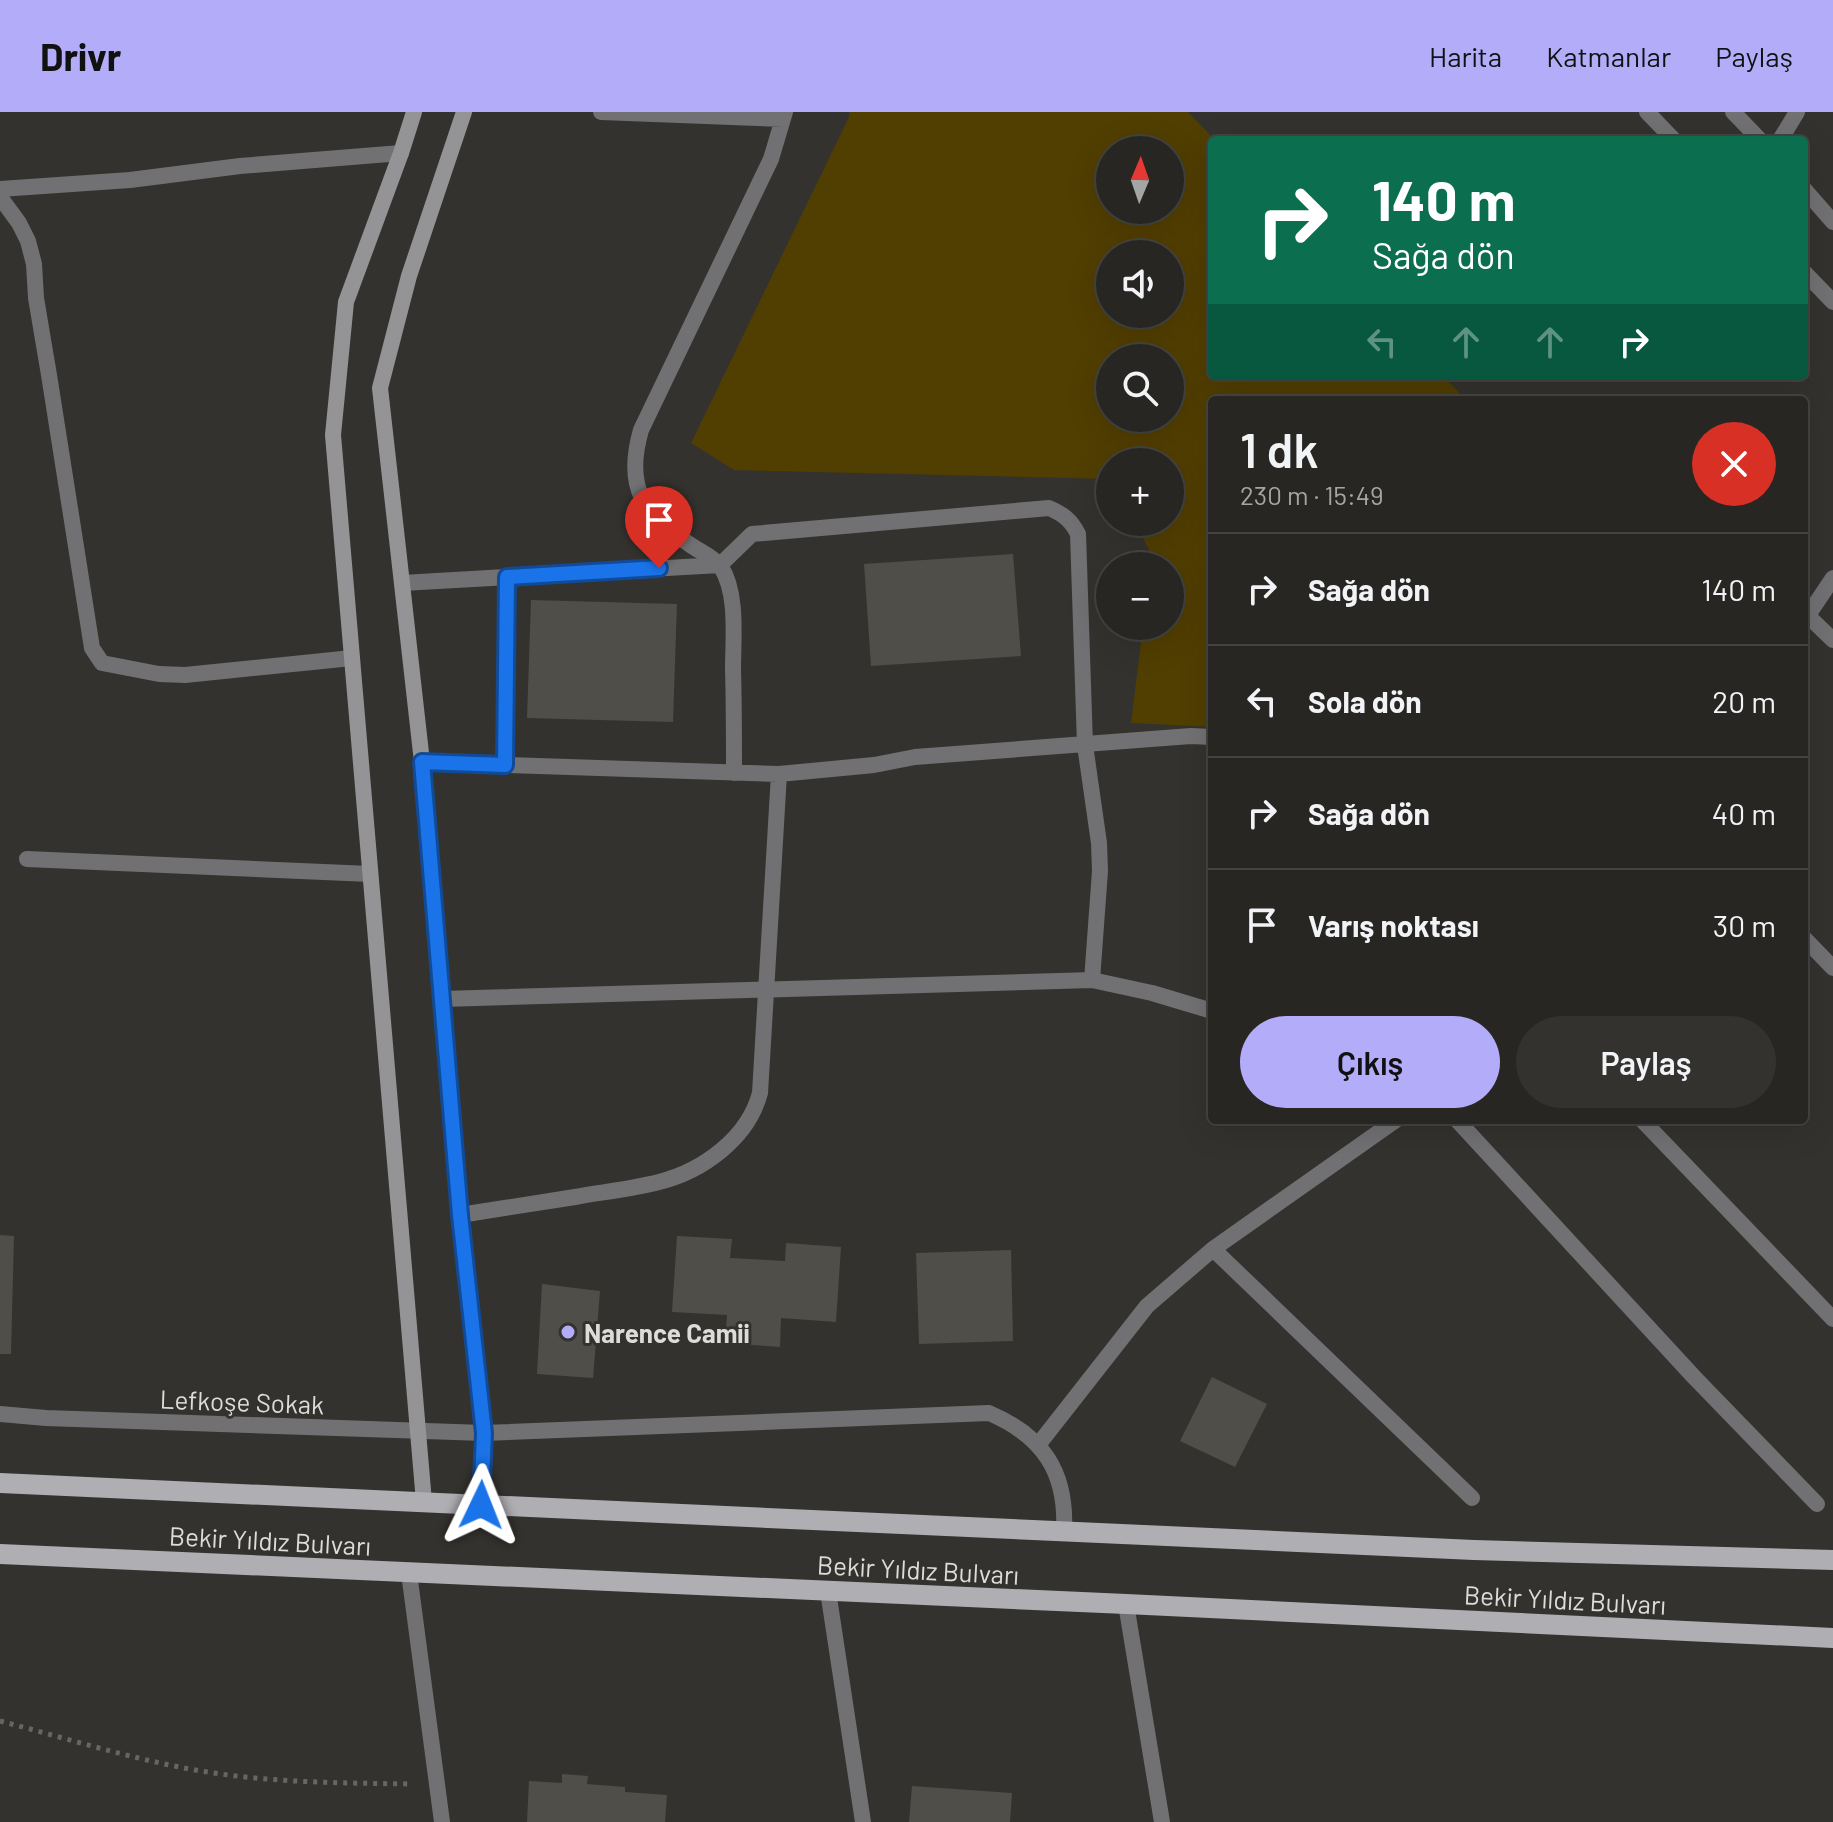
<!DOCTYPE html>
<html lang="tr">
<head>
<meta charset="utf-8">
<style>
	body { margin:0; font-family:Barlow,sans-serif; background:#33322f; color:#f1f3f6; height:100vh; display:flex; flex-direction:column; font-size:30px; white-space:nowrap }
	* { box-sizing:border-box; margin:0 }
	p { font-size:26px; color:#a4a5a5 }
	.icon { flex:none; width:44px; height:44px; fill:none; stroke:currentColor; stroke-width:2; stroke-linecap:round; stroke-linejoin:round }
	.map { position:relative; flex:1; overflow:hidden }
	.side { position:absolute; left:1208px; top:284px; width:600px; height:728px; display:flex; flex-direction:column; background:#272622; border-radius:8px; box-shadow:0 8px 32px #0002,0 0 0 2px #434340 }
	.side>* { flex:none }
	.top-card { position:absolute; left:1208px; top:24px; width:600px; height:244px; border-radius:8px; box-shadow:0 8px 32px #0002,0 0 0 2px #434340; background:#0b6e4f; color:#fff; overflow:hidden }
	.needle { width:52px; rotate:2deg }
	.fabs { position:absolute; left:1096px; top:24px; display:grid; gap:16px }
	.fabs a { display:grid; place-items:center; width:88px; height:88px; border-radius:50%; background:#272622; box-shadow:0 8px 32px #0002,0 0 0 2px #434340; font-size:40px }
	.pin { position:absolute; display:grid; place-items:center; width:68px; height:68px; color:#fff; margin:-82px -34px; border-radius:50% 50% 50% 0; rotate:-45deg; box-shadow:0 0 8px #0007 }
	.pin .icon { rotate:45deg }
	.me { position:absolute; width:88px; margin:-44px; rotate:2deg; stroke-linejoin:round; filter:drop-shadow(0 0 6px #0008) }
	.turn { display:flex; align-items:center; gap:28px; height:168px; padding:0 32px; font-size:36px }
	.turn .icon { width:104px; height:104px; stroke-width:2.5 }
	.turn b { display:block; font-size:56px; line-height:68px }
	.lanes { display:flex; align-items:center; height:76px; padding:0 32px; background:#0003; justify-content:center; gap:40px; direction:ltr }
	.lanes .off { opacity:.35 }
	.round { display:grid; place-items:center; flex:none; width:84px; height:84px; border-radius:42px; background:#33322f }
	.summary { display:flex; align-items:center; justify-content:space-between; height:136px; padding:0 32px }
	h1 { font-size:48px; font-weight:600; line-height:60px }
	.primary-button { display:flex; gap:16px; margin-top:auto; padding:16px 32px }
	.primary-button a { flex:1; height:92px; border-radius:48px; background:#b3acf9; color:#111; font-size:32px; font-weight:600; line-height:92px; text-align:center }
	.primary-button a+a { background:#33322f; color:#f1f3f6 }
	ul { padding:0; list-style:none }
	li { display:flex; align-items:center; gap:24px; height:112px; padding:0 32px; border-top:2px solid #434340 }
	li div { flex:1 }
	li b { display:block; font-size:30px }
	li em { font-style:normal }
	header { display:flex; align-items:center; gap:48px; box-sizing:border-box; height:112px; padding:0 40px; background:#b3acf9; color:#111 }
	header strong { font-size:38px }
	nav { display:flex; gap:44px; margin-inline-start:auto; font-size:28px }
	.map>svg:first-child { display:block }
	.green { fill:#513e01; fill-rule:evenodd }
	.building { fill:#504e49 }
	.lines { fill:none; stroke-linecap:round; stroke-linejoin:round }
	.path { stroke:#676662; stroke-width:5; stroke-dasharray:4 6; stroke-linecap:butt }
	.lane { stroke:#717173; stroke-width:16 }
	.street { stroke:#717173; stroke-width:16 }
	.secondary { stroke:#949497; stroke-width:16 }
	.primary { stroke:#aeaeb3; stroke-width:20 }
	.route-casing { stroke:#114b97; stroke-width:20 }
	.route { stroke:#1a73e8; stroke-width:14 }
	.poi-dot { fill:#b3acf9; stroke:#34322e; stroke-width:3 }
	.labels { text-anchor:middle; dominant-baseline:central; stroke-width:6; stroke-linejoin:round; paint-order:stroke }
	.poi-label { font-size:26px; font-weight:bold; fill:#dddcd9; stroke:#34322e; text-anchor:start }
	.street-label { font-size:26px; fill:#dddcd9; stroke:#34322e }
</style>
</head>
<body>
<header>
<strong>Drivr</strong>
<nav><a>Harita</a><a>Katmanlar</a><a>Paylaş</a></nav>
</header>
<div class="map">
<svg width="1833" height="1710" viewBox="0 0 1833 1710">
	<rect width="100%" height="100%" fill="#34322e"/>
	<!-- green -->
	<path class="green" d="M849,0H1188L1215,28H1212V264H1443L1466,288H1212V615L1131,611L1143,514H1170V454H1150L1151,442L1135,410H1170V350H1110V367L734,358L691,331L849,5ZM1110,38H1170V98H1110ZM1110,142H1170V202H1110ZM1110,246H1170V306H1110Z"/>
	<!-- building -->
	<path class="building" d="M1013,442L1021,544L871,554L864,452Z
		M531,488L677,492L673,610L527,606Z
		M0,1123L14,1124L11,1242H0Z
		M677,1124L732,1127L730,1146L785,1149L786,1131L841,1135L836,1210L781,1206L780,1235L725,1231L727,1203L672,1200Z
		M1011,1138L1013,1229L919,1232L916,1141Z
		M542,1172L600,1179L593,1266L537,1262Z
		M1212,1265L1267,1292L1235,1355L1180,1329Z
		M562,1662L588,1664L587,1672L625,1675V1680L667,1683L665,1710H527L529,1669L562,1671Z
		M912,1674L1012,1681L1010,1710H909Z"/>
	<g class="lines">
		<!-- path -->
		<path class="path" d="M0,1609C73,1628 147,1652 221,1662C285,1671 348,1671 412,1672"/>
		<!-- lane -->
		<path class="lane" d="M0,85L19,111L28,129L34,152L36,186L49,263L92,536L102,551L159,562L185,563L352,546"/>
		<!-- street -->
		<path class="street" d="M601,0L783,7
			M1647,0L1674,28
			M1733,0L1760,28
			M1780,28L1797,0
			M0,77L130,68L240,54L401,41
			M1804,77L1833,110
			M1804,160L1833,190
			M402,471L720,453L752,422L1049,396C1063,402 1071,408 1078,422L1085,633L1099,731L1100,759L1092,868
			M1808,504L1833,528
			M1804,509L1833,466
			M422,650L779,662L874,653L915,645L1191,624L1212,625
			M505,653L507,465
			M734,661C734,626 734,592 733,557C733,527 738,481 721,455C715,446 701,440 692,434C644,402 624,377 641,318L771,47L785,0
			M27,747L370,762
			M1804,826L1833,856
			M442,887L1092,868L1152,881L1212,899
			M1457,1008L1694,1265L1817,1392
			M1642,1008L1833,1207
			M460,1103C498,1097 536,1091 575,1085C603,1080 632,1077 659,1070C703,1059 748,1026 760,981L779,662
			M1213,1137L1472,1386
			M0,1302L46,1306L484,1321L989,1301C1043,1324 1067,1360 1064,1419
			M1038,1333L1147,1194L1213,1137L1396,1008
			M409,1461L442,1710
			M828,1479L863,1710
			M1126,1492L1162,1710"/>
		<!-- secondary -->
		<path class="secondary" d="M414,0L401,41L346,190L333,323L424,1390
			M464,0L409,164L380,276L422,650L460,1103L484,1321L481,1393"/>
		<!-- primary -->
		<path class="primary" d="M0,1371L1474,1438L1833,1448
			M0,1442L1126,1492L1833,1526"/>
	</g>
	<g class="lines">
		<!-- route casing -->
		<g class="route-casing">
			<path id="route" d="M481,1393L484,1321L460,1103L422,650L505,653L507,465L659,456"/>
		</g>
		<!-- route -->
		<use href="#route" class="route"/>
	</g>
	<!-- markers -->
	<circle class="poi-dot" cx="568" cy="1220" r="8"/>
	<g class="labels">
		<!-- poi labels -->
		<g class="poi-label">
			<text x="584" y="1220">Narence Camii</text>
		</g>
		<!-- street labels -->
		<g class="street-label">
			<text transform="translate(242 1289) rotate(2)">Lefkoşe Sokak</text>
			<text transform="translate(270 1428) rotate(3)">Bekir Yıldız Bulvarı</text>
			<text transform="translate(918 1457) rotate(3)">Bekir Yıldız Bulvarı</text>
			<text transform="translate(1565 1487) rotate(3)">Bekir Yıldız Bulvarı</text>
		</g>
	</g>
</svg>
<div class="fabs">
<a><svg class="needle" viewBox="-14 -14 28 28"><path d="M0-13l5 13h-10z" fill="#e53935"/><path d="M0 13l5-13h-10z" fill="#a4a5a5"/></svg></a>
<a><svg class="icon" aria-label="sound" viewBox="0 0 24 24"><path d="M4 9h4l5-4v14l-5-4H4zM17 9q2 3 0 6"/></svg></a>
<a><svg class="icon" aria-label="search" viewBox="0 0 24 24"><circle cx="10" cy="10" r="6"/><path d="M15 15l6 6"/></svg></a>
<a>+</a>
<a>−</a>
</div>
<div class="pin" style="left:659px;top:456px;background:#d93025"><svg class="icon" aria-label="arrive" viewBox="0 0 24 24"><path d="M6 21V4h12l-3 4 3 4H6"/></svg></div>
<svg class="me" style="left:481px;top:1393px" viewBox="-20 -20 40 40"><path d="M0-17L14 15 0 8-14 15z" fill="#1a73e8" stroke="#fff" stroke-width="4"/></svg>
<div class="top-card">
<div class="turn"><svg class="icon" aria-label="right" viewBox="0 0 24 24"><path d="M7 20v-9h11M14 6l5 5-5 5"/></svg><div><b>140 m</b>Sağa dön</div></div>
<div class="lanes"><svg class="icon off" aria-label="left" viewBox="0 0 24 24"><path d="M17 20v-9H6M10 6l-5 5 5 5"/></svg><svg class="icon off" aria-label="ahead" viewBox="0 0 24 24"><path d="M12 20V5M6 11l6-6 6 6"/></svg><svg class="icon off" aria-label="ahead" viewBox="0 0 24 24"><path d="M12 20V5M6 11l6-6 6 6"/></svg><svg class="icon" aria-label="right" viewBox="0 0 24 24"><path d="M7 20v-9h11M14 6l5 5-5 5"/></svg></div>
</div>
<section class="side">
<div class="summary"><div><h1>1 dk</h1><p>230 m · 15:49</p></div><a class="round" style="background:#d93025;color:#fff"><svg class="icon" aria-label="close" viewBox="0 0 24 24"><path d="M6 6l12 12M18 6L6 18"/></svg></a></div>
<ul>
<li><svg class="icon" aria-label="right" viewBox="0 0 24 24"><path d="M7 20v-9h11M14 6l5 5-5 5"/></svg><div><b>Sağa dön</b></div><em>140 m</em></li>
<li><svg class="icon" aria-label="left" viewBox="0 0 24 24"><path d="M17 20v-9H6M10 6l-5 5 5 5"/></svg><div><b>Sola dön</b></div><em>20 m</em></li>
<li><svg class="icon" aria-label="right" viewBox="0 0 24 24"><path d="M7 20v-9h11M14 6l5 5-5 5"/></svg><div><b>Sağa dön</b></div><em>40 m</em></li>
<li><svg class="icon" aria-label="arrive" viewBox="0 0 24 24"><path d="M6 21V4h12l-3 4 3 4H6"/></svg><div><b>Varış noktası</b></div><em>30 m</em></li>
</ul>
<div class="primary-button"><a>Çıkış</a><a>Paylaş</a></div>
</section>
</div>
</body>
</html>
